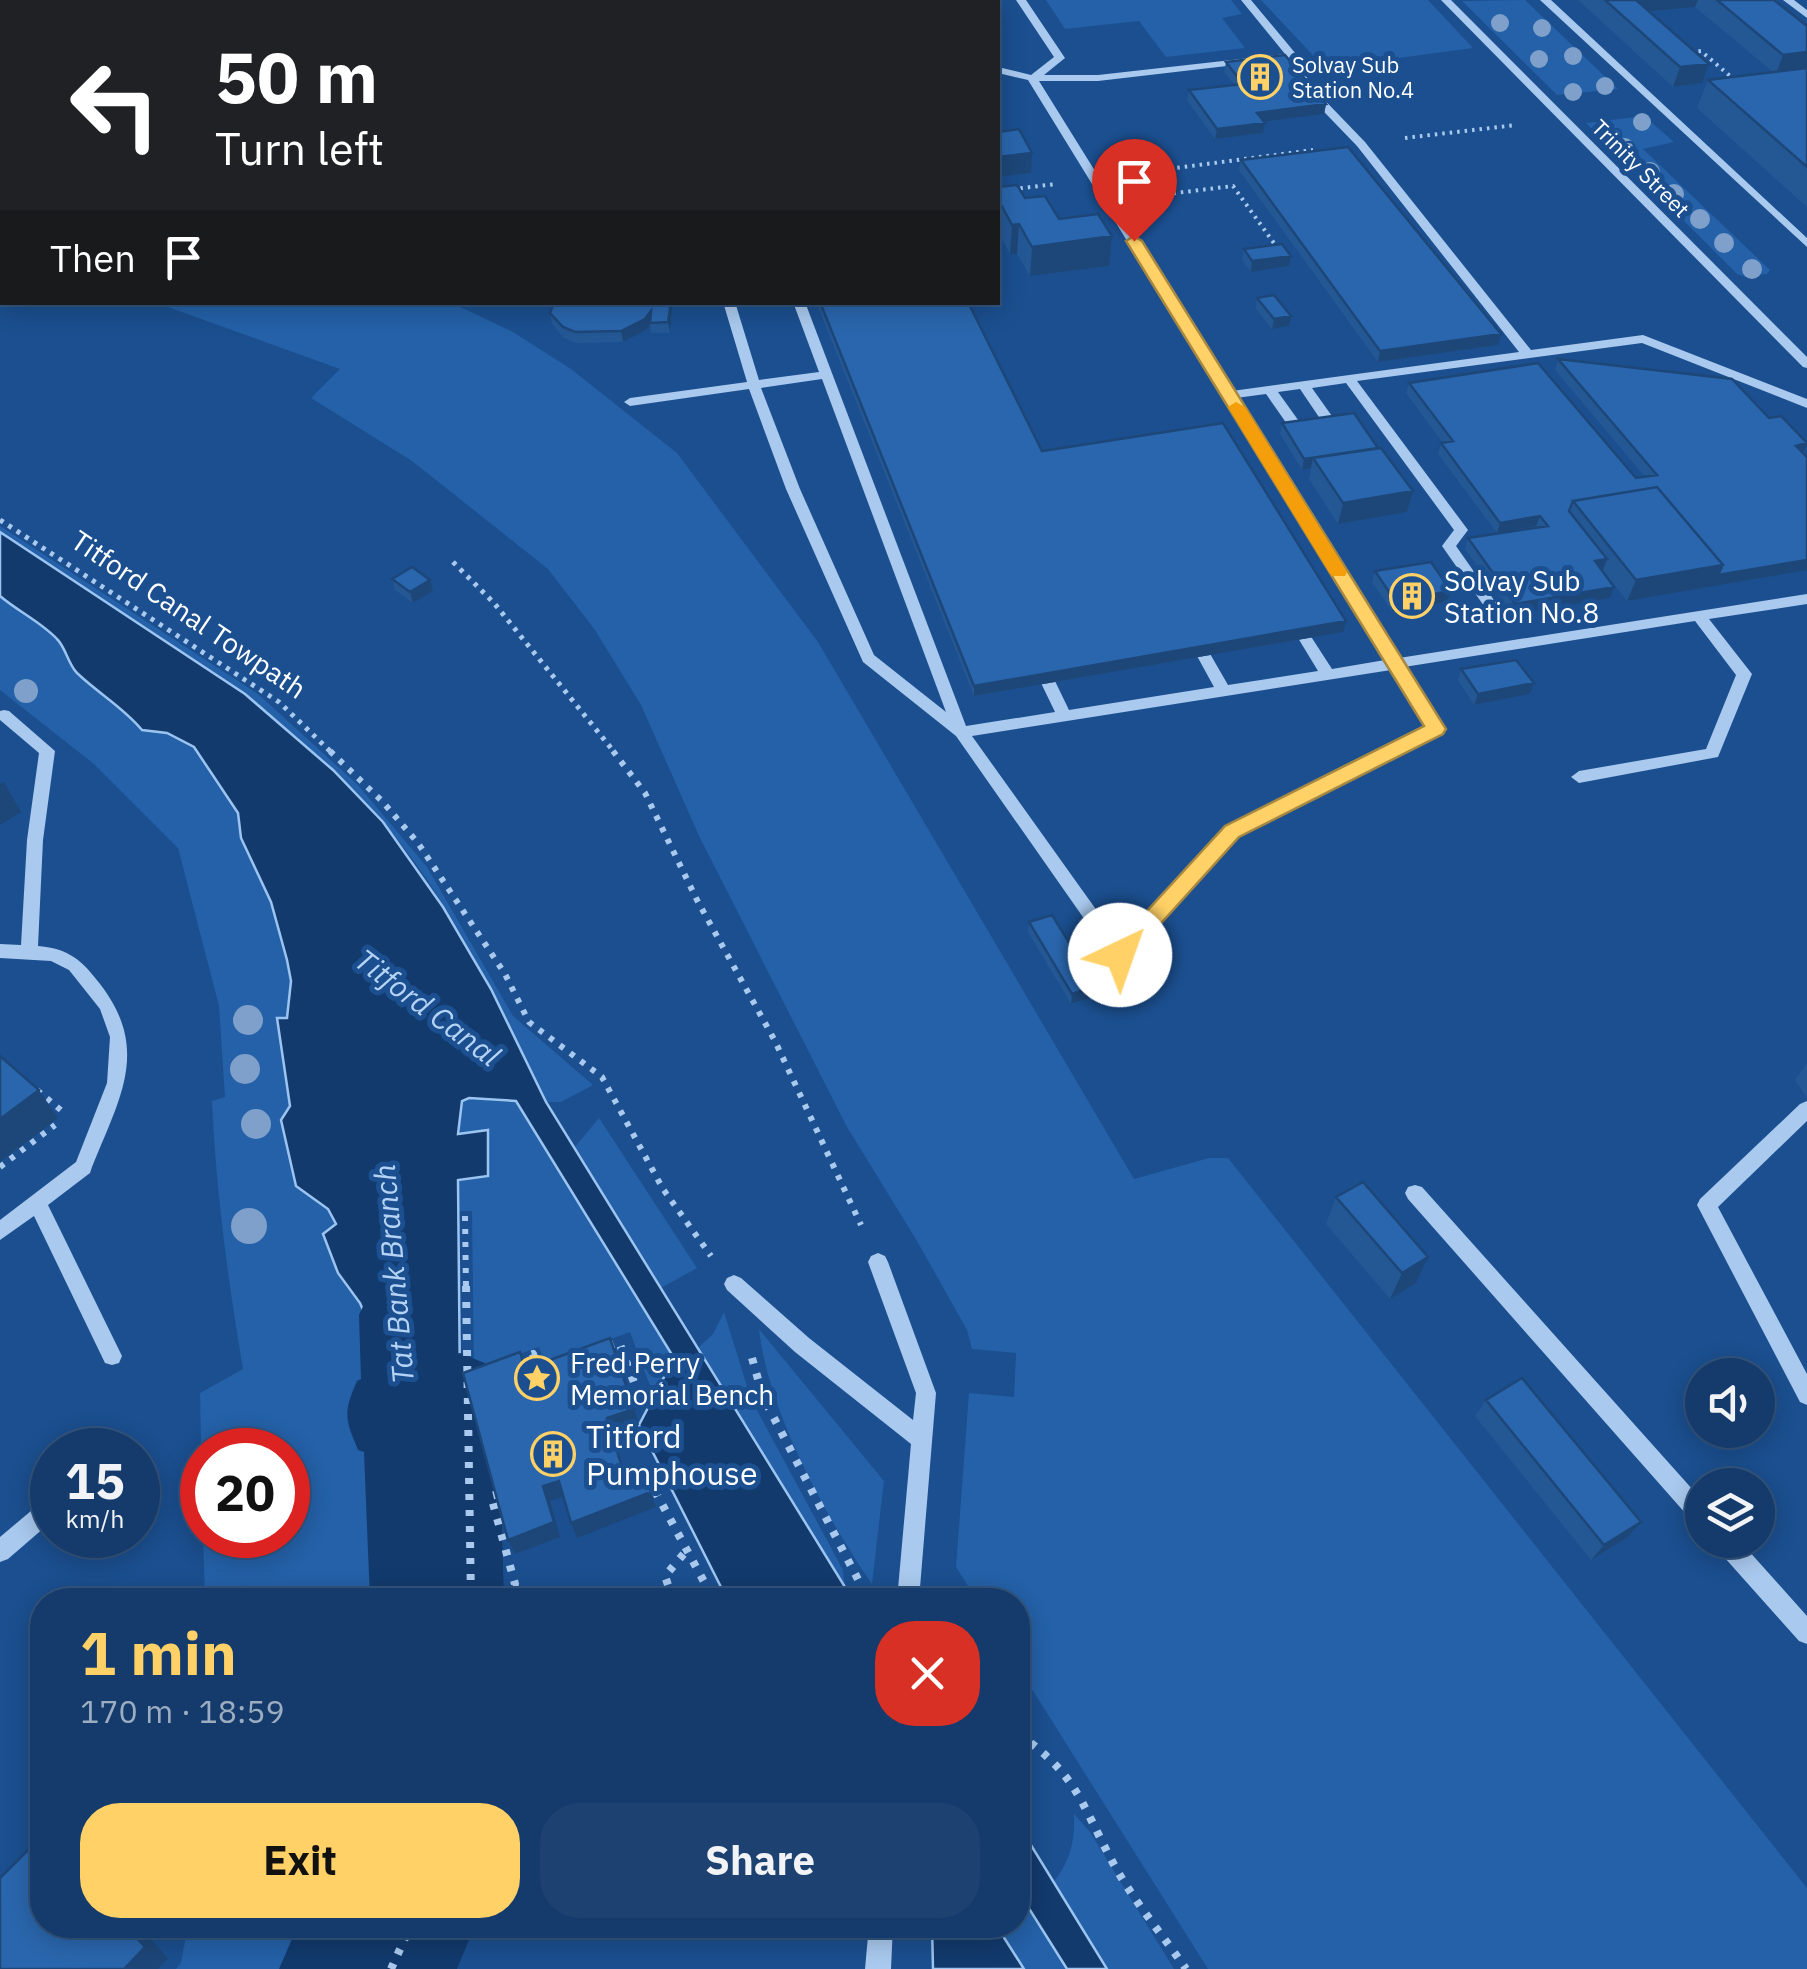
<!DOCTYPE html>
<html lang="en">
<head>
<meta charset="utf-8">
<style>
	body { margin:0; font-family:"IBM Plex Sans",sans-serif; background:#1d4271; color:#f1f3f6; height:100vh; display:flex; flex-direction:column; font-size:38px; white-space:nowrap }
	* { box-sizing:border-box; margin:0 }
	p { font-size:32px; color:#9dadc1 }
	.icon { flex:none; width:55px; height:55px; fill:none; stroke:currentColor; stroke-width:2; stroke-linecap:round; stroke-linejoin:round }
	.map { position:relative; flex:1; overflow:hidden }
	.panel { position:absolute; left:30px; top:1588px; width:1000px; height:350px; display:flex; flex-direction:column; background:#143b6b; border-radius:40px; box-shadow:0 5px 25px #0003,0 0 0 2px #33557e }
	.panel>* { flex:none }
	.guide { position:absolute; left:0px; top:0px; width:1000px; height:305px; box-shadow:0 5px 25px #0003,0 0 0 2px #33557e; background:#202124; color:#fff; overflow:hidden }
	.fabs { position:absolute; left:1685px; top:1358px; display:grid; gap:20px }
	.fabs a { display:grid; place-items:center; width:90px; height:90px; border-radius:50%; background:#143b6b; box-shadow:0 5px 25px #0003,0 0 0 2px #33557e; font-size:50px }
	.speed { position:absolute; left:30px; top:1428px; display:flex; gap:20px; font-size:50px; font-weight:700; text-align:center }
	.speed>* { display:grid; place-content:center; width:130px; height:130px; border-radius:50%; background:#143b6b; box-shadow:0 5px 25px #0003,0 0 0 2px #33557e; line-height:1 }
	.speed small { font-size:25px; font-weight:400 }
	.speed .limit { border:15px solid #d22; background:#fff; color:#111 }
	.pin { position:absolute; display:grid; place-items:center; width:85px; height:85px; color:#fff; margin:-102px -42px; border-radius:50% 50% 50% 0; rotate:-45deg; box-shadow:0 0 10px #0007 }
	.pin .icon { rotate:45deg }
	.me { position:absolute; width:110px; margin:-55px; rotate:42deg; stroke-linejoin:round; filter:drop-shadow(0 0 8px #0008) }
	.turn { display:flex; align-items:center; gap:35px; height:210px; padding:0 50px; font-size:45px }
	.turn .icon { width:130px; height:130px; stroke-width:2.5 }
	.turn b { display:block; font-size:70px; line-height:85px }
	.then { display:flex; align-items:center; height:95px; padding:0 50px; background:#0003; gap:20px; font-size:38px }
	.round { display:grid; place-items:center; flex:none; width:105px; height:105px; border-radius:40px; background:#1d4271 }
	.head { display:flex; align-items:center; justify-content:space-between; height:170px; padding:0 50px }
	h1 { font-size:60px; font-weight:700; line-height:75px; color:#ffd166 }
	.cta { display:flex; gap:20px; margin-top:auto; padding:20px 50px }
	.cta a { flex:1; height:115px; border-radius:40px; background:#ffd166; color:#111; font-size:40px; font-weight:700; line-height:115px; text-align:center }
	.cta a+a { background:#1d4271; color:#f1f3f6 }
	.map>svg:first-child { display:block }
	.green { fill:#2461a8 }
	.water { fill:#123a6d; stroke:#9cc4f0; stroke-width:2.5 }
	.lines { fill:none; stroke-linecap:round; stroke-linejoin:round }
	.canal { fill:#123a6d; fill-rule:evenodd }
	.path-far3 { stroke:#a9c9ee; stroke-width:4; stroke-dasharray:2.5 5; stroke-linecap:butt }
	.path-far2 { stroke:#a9c9ee; stroke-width:5; stroke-dasharray:4 6; stroke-linecap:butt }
	.path-far1 { stroke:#a9c9ee; stroke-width:6; stroke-dasharray:5 8; stroke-linecap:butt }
	.path { stroke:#a9c9ee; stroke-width:8; stroke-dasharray:6 10; stroke-linecap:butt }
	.minor { fill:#a9c9ee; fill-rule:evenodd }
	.tree { fill:#7ea0ca }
	.wall { fill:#245895 }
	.shaded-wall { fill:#1d4779 }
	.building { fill:#2a66ad; stroke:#1d4779; stroke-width:2.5 }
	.route { fill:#ffd166; stroke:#a68842; stroke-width:2.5 }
	.slow { fill:#f59e0b }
	.labels { text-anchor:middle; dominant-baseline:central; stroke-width:10; stroke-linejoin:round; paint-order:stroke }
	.far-poi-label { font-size:22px; fill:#fff; stroke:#1b4f8f; text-anchor:start }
	.far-street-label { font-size:22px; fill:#fff; stroke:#1b4f8f }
	.poi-label { font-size:28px; fill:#fff; stroke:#1b4f8f; text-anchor:start }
	.street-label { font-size:28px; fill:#fff; stroke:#1b4f8f }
	.water-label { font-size:30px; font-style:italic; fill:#b5d3f5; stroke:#1b4f8f }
	.near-poi-label { font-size:32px; fill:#fff; stroke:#1b4f8f; text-anchor:start }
</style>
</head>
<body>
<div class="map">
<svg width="1807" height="1969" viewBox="0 0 1807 1969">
	<rect width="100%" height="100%" fill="#1b4f8f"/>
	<!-- green -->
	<path class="green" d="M0,0H199L2,2V267Z
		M1046,0H1231L1242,14L1222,18L1245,48L1166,57L1139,21L1065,29Z
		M1261,0H1428L1473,48L1332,67L1322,65Z
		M1525,0L1618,89L1557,95L1462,1Z
		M1644,116L1674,142L1643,149L1770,270L1767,274L1745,277L1737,274L1586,123Z
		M157,303H452L513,332L571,369L677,453L818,642L1134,1179L1209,1158H1228L1807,1888V1969H1208L1018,1667V1600H977L956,1567L969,1393L1014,1397L1016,1353L972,1349L967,1330L917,1241L847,1127L700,838L641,705L595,630L548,569L412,461L311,398L340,369Z
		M0,526L258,694L357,784L427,867L513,1016L593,1085L561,1102H546C499,1005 453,902 381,820C276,699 132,621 0,532Z
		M0,576L237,757L403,1385L412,1600H205L203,1535H288V1450H202V1494L200,1393L243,1369C228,1280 216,1192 212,1101L225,1097L219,1006L178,848L94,764L0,690Z
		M480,1096L516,1101L674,1358L655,1399L630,1332L545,1363L539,1347L474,1370L472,1211H458V1180L488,1175C470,1150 451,1133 462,1101Z
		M599,1118L697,1268L659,1289L574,1148Z
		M724,1312L751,1399L843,1570L845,1590L696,1350L713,1334Z
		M759,1329L884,1481L872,1584C825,1516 768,1411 759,1329Z
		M1074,1814L1090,1832L1174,1969H1107L1052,1884C1070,1862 1075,1842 1074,1814Z
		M1018,1891L1067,1969H1020L1022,1966L996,1925H1018Z
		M188,1925H347L326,1969H176L181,1963Z
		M429,1925H464L449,1969H409Z"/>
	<!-- water -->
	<path class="water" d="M0,532L245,694L333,770L383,822L443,907L491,989L546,1102L853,1600H778L756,1589L723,1591L639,1425L674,1358L516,1101L469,1098L462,1101L458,1134L488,1130V1176L458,1180L460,1389L384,1407L381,1356L372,1331L360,1303L338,1273L323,1234L336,1224L328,1209L296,1186L281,1120L290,1106L277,1018H287L291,981L287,960L271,902L241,838L238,813L194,747L167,733L142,730C123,707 99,694 77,673C68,664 66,648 57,639C41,622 19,612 0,596Z
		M1018,1824L1107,1969H1067L1018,1891Z
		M932,1925H996L1024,1969H933Z"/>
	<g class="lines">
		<!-- canal -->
		<path class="canal" d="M396,1281L422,1291L433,1315L436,1359L460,1353L487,1364L498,1389L504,1600H370L364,1452L358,1450C345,1419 343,1413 357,1381L361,1379L359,1315L370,1291Z
			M298,1925H475L457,1969H279Z"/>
		<!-- path-far3 -->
		<path class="path-far3" d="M1691,52L1701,51L1737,82
			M1405,138L1516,125
			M998,191L1056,184
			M1169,194L1153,171L1313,150
			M1151,196L1233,186L1276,246"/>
		<!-- path-far2 -->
		<path class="path-far2" d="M0,520L279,702L332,753
			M453,562L494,603L615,753"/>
		<!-- path-far1 -->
		<path class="path-far1" d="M330,751L382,801L418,843L505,974L529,1022L602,1077L663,1189L711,1256
			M613,751L645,793L697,900L775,1041L861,1225
			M37,1090L62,1111
			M0,1167L55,1125
			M465,1216L466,1289"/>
		<!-- path -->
		<path class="path" d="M466,1286L471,1600
			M608,1346L619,1342L642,1404
			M752,1358L763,1397L863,1589
			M517,1360L533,1354L538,1368
			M655,1491L709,1591
			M499,1494L491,1496L515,1584L502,1600
			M673,1600L665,1576L687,1550
			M1018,1733C1078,1777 1079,1799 1112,1861C1132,1899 1162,1934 1186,1969
			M391,1969L411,1925"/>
		<!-- minor -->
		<path class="minor" d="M274,0H284L285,2H276Z
			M619,0H636L637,1L618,2Z
			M1016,0H1026L1065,58L1044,75H1098L1285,54L1241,0H1251L1296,54L1311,86L1365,142L1531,350L1643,335L1807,399V408L1642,343L1357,381L1468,530L1456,546L1496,603L1489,608L1484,606L1442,546L1454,530L1346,383L1312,388L1339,426L1332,430L1327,429L1300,389L1278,392L1306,431L1299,435L1294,434L1266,394L1236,398L1399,658L1807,594V604L1709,619L1752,674L1718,757L1579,783L1571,777L1579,771L1706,749L1736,675L1695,621L1404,667L1443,729L1440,733L1238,836L1125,960H1113L956,736L863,662L786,489L749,389L630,406L624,402L630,398L747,382L723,302H735L759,380L819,372L793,302H805L966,726L1055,712L1041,683L1049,678L1054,679L1069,710L1214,687L1197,656L1204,651L1209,652L1228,685L1318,671L1298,638L1305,633L1310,635L1332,669L1385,660L1028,80L998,73V67L1031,75L1054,57ZM1288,59L1302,89L1357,146L1519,352L1232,391L1039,81H1098ZM822,379L946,712L874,655L800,489L761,388ZM1391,670L1426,727L1226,828L1120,943L972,736Z
			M1441,0H1451L1807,357V368L1803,367Z
			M1540,0H1551L1807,238V247Z
			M1783,0H1794L1807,10V18Z
			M4,710L9,711L55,751L43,840L38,946C65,948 80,958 96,979C152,1047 121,1095 92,1167L90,1173L48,1205L122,1356L119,1363L112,1365L105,1363L34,1216L0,1240V1220L76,1162L107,1083L110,1037L100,1009L69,970L51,961L0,958V944L21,945L27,840L39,753L0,720V711Z
			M1807,1101V1121L1718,1207L1807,1374V1405L1800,1402L1697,1205L1700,1199L1800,1104Z
			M1415,1185L1422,1187L1702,1500V1525L1694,1523L1408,1199L1405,1193L1408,1187Z
			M878,1253L885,1256L888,1262L936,1393L919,1600H897L911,1444L795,1352L727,1290L724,1284L727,1278L734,1275L741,1278L809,1338L913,1420L916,1393L868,1262L871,1256Z
			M52,1496V1521L8,1559L0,1562V1537L44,1500Z
			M1713,1540H1739L1807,1616V1644L1799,1641L1716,1548Z
			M869,1925H893L891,1969H865Z"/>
	</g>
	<!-- trees -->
	<g class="tree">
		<circle cx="1500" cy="23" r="9"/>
		<circle cx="1542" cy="28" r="9"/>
		<circle cx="1573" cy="56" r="9"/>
		<circle cx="1539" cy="59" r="9"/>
		<circle cx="1605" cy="86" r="9"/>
		<circle cx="1573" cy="92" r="9"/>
		<circle cx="1642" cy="122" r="9"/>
		<circle cx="1625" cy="147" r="9"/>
		<circle cx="1650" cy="172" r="10"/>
		<circle cx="1674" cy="194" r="10"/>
		<circle cx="1700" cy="219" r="10"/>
		<circle cx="1724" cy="243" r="10"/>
		<circle cx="1752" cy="269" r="10"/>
		<circle cx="26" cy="691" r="12"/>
		<circle cx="248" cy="1020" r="15"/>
		<circle cx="245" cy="1069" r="15"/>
		<circle cx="256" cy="1124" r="15"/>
		<circle cx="249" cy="1226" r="18"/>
	</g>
	<!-- wall -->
	<path class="wall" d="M1578,0H1774L1807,26V207L1697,108L1708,80L1773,72L1695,7L1650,12L1702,83L1673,87Z
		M1226,62L1326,104L1324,114L1264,122L1263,133L1215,139L1187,100L1189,90L1235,85L1224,72Z
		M1241,160L1498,345L1378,362L1239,170Z
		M998,187L1025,198L1059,219L1109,266L1030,276L1017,254H1010L998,231Z
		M1244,249L1291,256L1289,266L1251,272L1242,260Z
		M1257,298L1289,326L1272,329L1256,309Z
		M816,302H968L1042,451L1343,632L974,696Z
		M672,312L670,333H651L650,325L646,330L623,342L577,343L564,338L552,324L550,313Z
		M1558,359L1769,418L1807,443L1803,453L1807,457V570L1627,601L1603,570H1601L1610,598L1512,615L1465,549L1468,538L1537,527L1497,533L1438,454L1441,443H1443L1406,393L1409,383L1636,478L1645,477L1555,370Z
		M1282,423L1378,448L1413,491L1407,512L1338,524L1309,479L1311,468L1302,470L1280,434Z
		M1375,571L1447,602L1392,611L1372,582Z
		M392,579L433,591L413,603L395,590Z
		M1461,669L1534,683L1530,694L1474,705L1458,680Z
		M1029,922L1095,996L1071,1004L1028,932Z
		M1807,1063V1098L1795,1080Z
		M1336,1197L1416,1283L1390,1299L1326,1224Z
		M1486,1400L1641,1522L1628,1537L1591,1560L1475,1416Z"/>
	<!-- shaded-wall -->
	<path class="shaded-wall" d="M459,0H556L532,2H435Z
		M734,0H751V2H734Z
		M1630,0H1698L1695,7L1625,14Z
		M1807,52V71L1776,74L1783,55Z
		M1709,64L1702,83L1673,87L1680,67Z
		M1326,104L1324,114L1255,123L1257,113Z
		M1265,123L1263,133L1215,139L1217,129Z
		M1032,153L1031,173L998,177V157Z
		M1019,224L1017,254H1010L1012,225Z
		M1112,236L1109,266L1030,276L1032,247Z
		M1291,256L1289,266L1251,272L1252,261Z
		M671,302L672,312L670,333L668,322Z
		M651,311L650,325L646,330L623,342L621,331Z
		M1291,316L1289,326L1272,329L1274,319Z
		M1501,334L1498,345L1378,362L1380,351Z
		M1807,444V445L1802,454L1796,446Z
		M1378,448L1313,458L1311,468L1302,470L1304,459Z
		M1413,491L1407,512L1338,524L1343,503Z
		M1540,516L1536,526L1497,533L1500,523Z
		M1607,559L1603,570L1590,572L1595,561Z
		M1807,560V570L1627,601L1636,580L1723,565Z
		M430,580L433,591L413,603L410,592Z
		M1614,587L1610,598L1512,615L1515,604Z
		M1451,591L1447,602L1392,611L1395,601Z
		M1346,621L1343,632L974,696V686Z
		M1534,683L1530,694L1474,705L1478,694Z
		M4,782L21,812L0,825V784Z
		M1096,986L1095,996L1071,1004L1072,994Z
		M39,1090L58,1118L0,1162V1119Z
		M1428,1257L1416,1283L1390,1299L1402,1273Z
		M634,1409L639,1425L612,1434L607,1418Z
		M559,1481L565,1496L550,1501L560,1537L515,1554L508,1540L543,1486Z
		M651,1492L656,1507L577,1538L571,1523Z
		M1641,1522L1628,1537L1591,1560L1604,1545Z
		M125,1925H138L168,1958L158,1969H124Z"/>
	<!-- building -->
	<path class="building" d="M297,0H459L435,2H297Z
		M774,0H864L866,2H775Z
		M1605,0H1636L1709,64L1680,67Z
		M1717,0H1774L1807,26V52L1783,55Z
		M1285,55L1326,104L1257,113L1265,123L1217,129L1189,90L1243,84L1226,62Z
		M1807,68V167L1708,80Z
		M1019,129L1032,153L998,157V132Z
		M1348,147L1501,334L1380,351L1241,160Z
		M1017,185L1025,198L1045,196L1059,219L1098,214L1112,236L1032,247L1019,224L1012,225L998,199V187Z
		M1282,244L1291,256L1252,261L1244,249Z
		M1274,295L1291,316L1274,319L1257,298Z
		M554,302H671L668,322L650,323L651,311L645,319L621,331L575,332L563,327L550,313Z
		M820,302H968L1042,451L1223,423L1346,621L974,686Z
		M1558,359L1732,379L1769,418L1781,416L1807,443L1796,446L1807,457V560L1718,575L1723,565L1657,487L1573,501L1569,511L1607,559L1595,561L1614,587L1515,604L1468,538L1548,526L1540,516L1500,523L1441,443L1453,441L1409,383L1538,363L1636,478L1657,475Z
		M1354,413L1378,448L1304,459L1282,423Z
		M1381,448L1413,491L1343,503L1313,458Z
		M1657,487L1723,565L1636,580L1573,501Z
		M1431,562L1451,591L1395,601L1375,571Z
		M412,567L430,580L410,592L392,579Z
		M1516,660L1534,683L1478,694L1461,669Z
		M1052,915L1096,986L1072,994L1029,922Z
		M0,1056L39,1090L0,1119Z
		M1363,1182L1428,1257L1402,1273L1336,1197Z
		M610,1338L634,1409L607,1418L624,1474L644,1467L651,1492L571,1523L559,1481L543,1486L554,1522L508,1540L463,1373L520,1352L525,1369Z
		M1522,1378L1641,1522L1604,1545L1486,1400Z
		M42,1836V1925H125L145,1947L124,1969H0V1878Z"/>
	<!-- route -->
	<path class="route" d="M1134,236L1142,241L1446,729L1443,734L1239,837L1127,961H1112L1108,955L1112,949L1225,826L1424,726L1126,241Z"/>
	<!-- slow -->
	<path class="slow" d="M1236,402L1245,407L1347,572L1345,576H1332L1329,572L1228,407Z"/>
	<!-- icons -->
	<defs>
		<g id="building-ring" transform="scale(2.25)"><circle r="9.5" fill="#1b4f8f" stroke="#ffd166" stroke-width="1.5"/><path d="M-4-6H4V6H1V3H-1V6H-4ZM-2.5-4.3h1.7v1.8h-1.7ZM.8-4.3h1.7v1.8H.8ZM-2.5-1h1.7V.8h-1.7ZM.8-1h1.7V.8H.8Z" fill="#ffd166"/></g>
		<g id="sight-ring" transform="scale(2.25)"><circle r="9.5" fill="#1b4f8f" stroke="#ffd166" stroke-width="1.5"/><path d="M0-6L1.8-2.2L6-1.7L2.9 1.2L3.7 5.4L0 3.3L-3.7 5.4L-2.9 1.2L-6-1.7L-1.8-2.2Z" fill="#ffd166"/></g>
	</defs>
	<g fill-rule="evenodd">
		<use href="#building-ring" x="1260" y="77"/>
		<use href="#building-ring" x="1412" y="596"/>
		<use href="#sight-ring" x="537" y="1378"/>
		<use href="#building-ring" x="553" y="1454"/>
	</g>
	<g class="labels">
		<!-- far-poi labels -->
		<g class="far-poi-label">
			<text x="1292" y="64">Solvay Sub<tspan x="1292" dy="25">Station No.4</tspan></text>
		</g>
		<!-- far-street labels -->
		<g class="far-street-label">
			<text transform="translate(1641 168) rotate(45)">Trinity Street</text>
		</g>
		<!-- poi labels -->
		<g class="poi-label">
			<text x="1444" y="580">Solvay Sub<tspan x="1444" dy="32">Station No.8</tspan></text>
			<text x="570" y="1362">Fred Perry<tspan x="570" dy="32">Memorial Bench</tspan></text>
		</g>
		<!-- street labels -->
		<g class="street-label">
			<text transform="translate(189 614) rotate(34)">Titford Canal Towpath</text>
		</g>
		<!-- water labels -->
		<g class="water-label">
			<text transform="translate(428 1007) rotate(37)">Titford Canal</text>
			<text transform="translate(393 1274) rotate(-95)">Tat Bank Branch</text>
		</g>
		<!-- near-poi labels -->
		<g class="near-poi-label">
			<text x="586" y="1436">Titford<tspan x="586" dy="37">Pumphouse</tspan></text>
		</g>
	</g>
</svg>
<div class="fabs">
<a><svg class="icon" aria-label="sound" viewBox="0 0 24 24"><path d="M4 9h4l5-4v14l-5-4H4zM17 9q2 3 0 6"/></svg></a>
<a><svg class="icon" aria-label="layers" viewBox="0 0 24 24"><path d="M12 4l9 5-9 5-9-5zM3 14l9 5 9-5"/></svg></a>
</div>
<div class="speed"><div>15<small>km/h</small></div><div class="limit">20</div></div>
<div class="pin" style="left:1134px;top:241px;background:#d93025"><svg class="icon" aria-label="arrive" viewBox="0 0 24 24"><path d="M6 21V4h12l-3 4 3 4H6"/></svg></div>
<svg class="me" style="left:1120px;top:955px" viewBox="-20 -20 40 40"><circle r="19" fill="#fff"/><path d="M0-13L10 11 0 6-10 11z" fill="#ffd166"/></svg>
<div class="guide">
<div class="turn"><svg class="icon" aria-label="left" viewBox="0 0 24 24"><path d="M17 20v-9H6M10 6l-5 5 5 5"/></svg><div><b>50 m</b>Turn left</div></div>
<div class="then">Then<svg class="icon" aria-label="arrive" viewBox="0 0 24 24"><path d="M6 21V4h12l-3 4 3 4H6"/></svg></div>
</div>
<section class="panel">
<div class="head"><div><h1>1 min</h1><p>170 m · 18:59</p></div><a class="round" style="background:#d93025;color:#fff"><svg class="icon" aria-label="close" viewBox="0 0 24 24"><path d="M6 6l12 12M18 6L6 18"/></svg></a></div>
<div class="cta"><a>Exit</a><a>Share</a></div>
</section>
</div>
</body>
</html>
